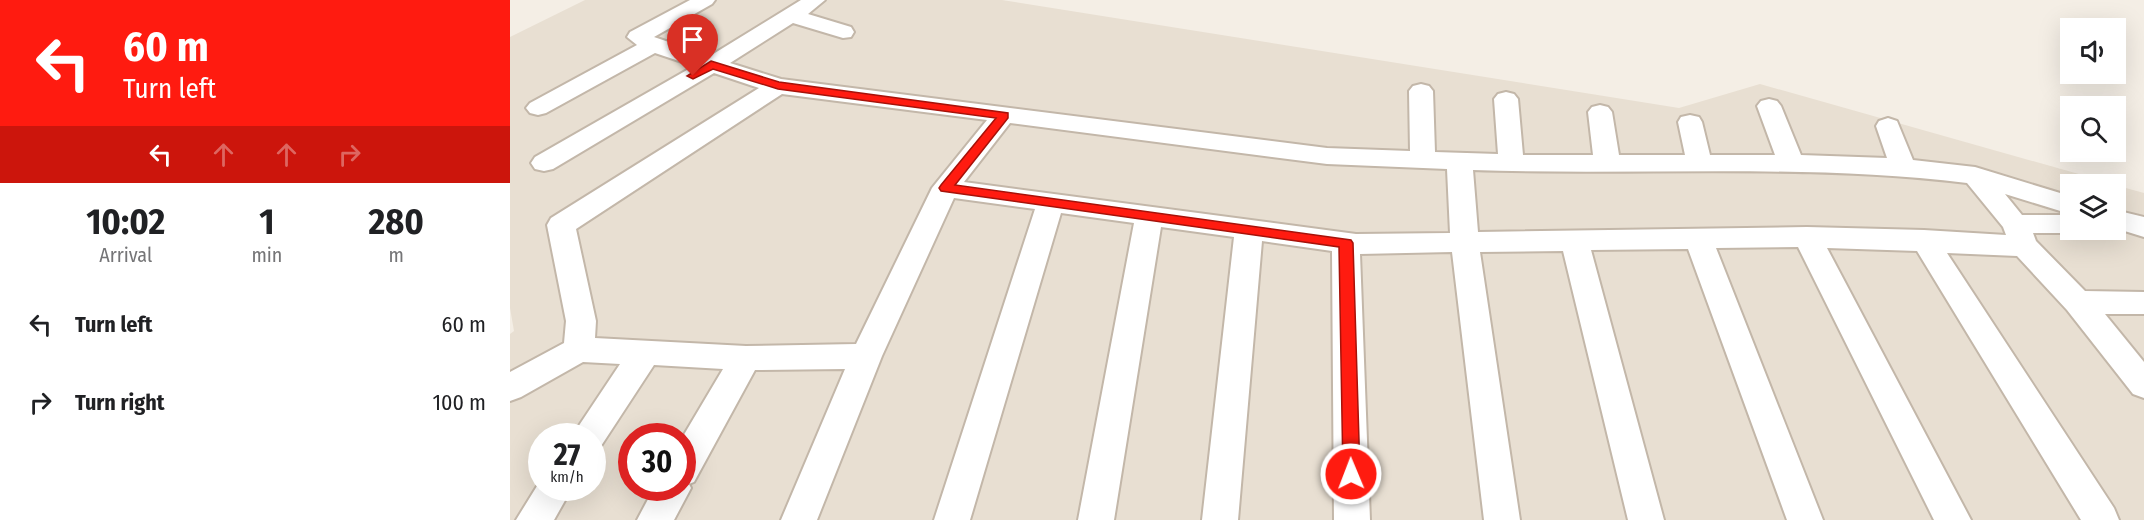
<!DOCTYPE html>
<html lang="en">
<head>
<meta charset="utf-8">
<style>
	body { margin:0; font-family:"Fira Sans Condensed",sans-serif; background:#f2f2f2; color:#202124; height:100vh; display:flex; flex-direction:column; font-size:22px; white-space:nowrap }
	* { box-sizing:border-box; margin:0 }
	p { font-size:20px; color:#757577 }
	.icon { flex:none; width:33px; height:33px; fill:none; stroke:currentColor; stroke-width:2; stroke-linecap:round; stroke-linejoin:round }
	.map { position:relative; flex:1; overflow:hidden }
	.panel { display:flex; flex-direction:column; background:#fff; width:510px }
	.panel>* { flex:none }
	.guide { background:#ff1b10; color:#fff; overflow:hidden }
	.fabs { position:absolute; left:1550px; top:18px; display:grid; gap:12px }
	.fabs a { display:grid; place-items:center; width:66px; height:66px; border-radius:0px; background:#fff; box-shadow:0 6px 24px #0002; font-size:30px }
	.speed { position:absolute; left:18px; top:423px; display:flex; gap:12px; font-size:30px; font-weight:700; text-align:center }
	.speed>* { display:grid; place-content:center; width:78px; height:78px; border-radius:50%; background:#fff; box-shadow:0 6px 24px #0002; line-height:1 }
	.speed small { font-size:15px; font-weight:400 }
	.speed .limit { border:9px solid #d22; background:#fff; color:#111 }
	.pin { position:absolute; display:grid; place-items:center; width:51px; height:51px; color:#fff; margin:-62px -26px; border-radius:50% 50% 50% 0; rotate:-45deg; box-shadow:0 0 6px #0007 }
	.pin .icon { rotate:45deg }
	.me { position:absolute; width:66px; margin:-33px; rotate:359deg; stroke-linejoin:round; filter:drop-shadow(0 0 4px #0008) }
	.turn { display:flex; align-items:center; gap:21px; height:126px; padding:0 24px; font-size:27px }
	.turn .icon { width:78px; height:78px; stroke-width:2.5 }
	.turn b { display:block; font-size:42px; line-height:51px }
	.lanes { display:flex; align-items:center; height:57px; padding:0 24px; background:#0003; justify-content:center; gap:30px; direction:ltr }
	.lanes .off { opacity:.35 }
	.eta { display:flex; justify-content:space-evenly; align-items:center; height:102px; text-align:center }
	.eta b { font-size:36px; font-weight:700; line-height:42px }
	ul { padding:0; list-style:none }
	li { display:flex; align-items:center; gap:18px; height:78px; padding:0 24px }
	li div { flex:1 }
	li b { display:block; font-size:22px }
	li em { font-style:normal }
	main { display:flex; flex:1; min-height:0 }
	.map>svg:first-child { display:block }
	.residential { fill:#e8dfd2; fill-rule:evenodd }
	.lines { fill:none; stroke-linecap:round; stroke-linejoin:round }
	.street-casing { stroke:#c3b7a9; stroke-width:4 }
	.street { fill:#fff; fill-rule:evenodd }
	.route { fill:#ff1b10; stroke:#a6120a; stroke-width:1.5 }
</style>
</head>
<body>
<main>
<section class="panel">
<div class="guide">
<div class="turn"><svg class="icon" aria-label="left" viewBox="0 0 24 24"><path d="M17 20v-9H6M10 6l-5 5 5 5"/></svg><div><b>60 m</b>Turn left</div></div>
<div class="lanes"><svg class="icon" aria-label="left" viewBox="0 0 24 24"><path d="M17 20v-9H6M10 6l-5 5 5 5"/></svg><svg class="icon off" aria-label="ahead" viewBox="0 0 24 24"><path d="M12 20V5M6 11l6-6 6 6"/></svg><svg class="icon off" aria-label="ahead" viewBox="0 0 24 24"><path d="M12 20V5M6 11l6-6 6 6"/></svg><svg class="icon off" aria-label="right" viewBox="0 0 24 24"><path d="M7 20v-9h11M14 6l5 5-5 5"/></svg></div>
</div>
<div class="eta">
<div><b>10:02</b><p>Arrival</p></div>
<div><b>1</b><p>min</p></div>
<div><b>280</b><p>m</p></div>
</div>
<ul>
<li><svg class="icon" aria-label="left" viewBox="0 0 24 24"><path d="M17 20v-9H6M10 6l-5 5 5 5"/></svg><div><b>Turn left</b></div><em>60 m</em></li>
<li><svg class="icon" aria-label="right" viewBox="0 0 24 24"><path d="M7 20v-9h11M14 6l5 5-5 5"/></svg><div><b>Turn right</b></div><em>100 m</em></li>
</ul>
</section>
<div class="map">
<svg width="1634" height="520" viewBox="0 0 1634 520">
	<rect width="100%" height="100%" fill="#f4eee5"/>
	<!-- residential -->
	<path class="residential" d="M75,0H492L1169,108L1250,84L1604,184H1560V230H1605V185L1634,193V520H0V334L4,331L0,308V37ZM32,436H82V488H32ZM122,436H172V488H122Z"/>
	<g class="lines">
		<!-- street casing -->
		<g class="street-casing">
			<path id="street" d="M180,0H205L202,4L144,37L200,56L291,0H315L298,14L341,27L344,32L341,37L333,38L283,23L220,63L271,79L817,148L900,151L899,91L903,86L911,84L919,86L923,91L925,152L988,154L984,99L988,94L996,92L1004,94L1008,99L1013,155H1083L1078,112L1082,107L1090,105L1098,107L1102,112L1109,155H1175L1168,122L1171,117L1180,115L1189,117L1192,122L1200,155H1265L1247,106L1251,101L1259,99L1267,101L1271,106L1291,155L1377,158L1366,126L1369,121L1378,118L1387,121L1403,160L1465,167L1560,196V214L1495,194L1512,215H1560V230L1570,231L1560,233H1523L1526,241L1575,291L1634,292V314H1595L1634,362V398L1623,394L1557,310L1507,256L1437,253L1604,508L1609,520H1571L1407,251L1317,248L1461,520H1424L1288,247L1206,248L1313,520H1277L1178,249L1081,250L1154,520H1118L1053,251L970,252L1010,520H974L942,252L850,254L860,520H824L822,251L752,241L728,520H692L724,237L651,227L604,520H568L624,223L551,213L460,520H424L525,209L444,198L372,356L307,520H271L335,369L245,370L184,482L179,484L181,488L164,520H127L144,488H172V438L213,369L144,365L91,446L82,449V436H62L110,364L73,362L11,397L0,401V372L54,343L56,321L37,225L41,218L249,88L204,73L43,169L34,171L25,169L21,163L25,157L184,66L145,53L36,113L28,115L20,113L16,108L20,103L127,45L117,37L120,32ZM272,94L477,120L422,188L346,344L236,346L85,338L86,321L66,229ZM500,123L817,164L937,169L940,233L846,234L454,182ZM963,170C1127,176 1293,163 1457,183L1493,227L1496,235L1414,230L1297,227L968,232Z
				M1605,210L1634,217V237L1605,228Z
				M32,478V488H62L44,520H6Z"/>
		</g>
		<!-- street -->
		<use href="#street" class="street"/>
	</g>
	<!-- route -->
	<path class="route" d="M201,61L269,82L498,113V118L445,185L841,240L843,243L850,474L847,479L841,481L835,479L833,474L829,247L431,191L429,188L431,185L486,118L268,89L203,69L183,79L177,76Z"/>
</svg>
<div class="fabs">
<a><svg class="icon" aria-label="sound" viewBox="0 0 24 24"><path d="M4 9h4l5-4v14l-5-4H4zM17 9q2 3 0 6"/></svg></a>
<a><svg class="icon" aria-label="search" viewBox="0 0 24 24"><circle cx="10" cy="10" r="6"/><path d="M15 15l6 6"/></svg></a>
<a><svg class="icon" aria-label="layers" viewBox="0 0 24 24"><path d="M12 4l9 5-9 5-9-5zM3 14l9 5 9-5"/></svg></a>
</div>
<div class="speed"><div>27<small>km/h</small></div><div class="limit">30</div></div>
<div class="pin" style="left:183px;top:76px;background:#d93025"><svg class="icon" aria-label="arrive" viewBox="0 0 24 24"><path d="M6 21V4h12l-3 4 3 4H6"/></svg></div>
<svg class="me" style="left:841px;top:474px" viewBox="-20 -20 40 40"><circle r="17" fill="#ff1b10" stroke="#fff" stroke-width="3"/><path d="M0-11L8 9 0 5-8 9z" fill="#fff"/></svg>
</div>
</main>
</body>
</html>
